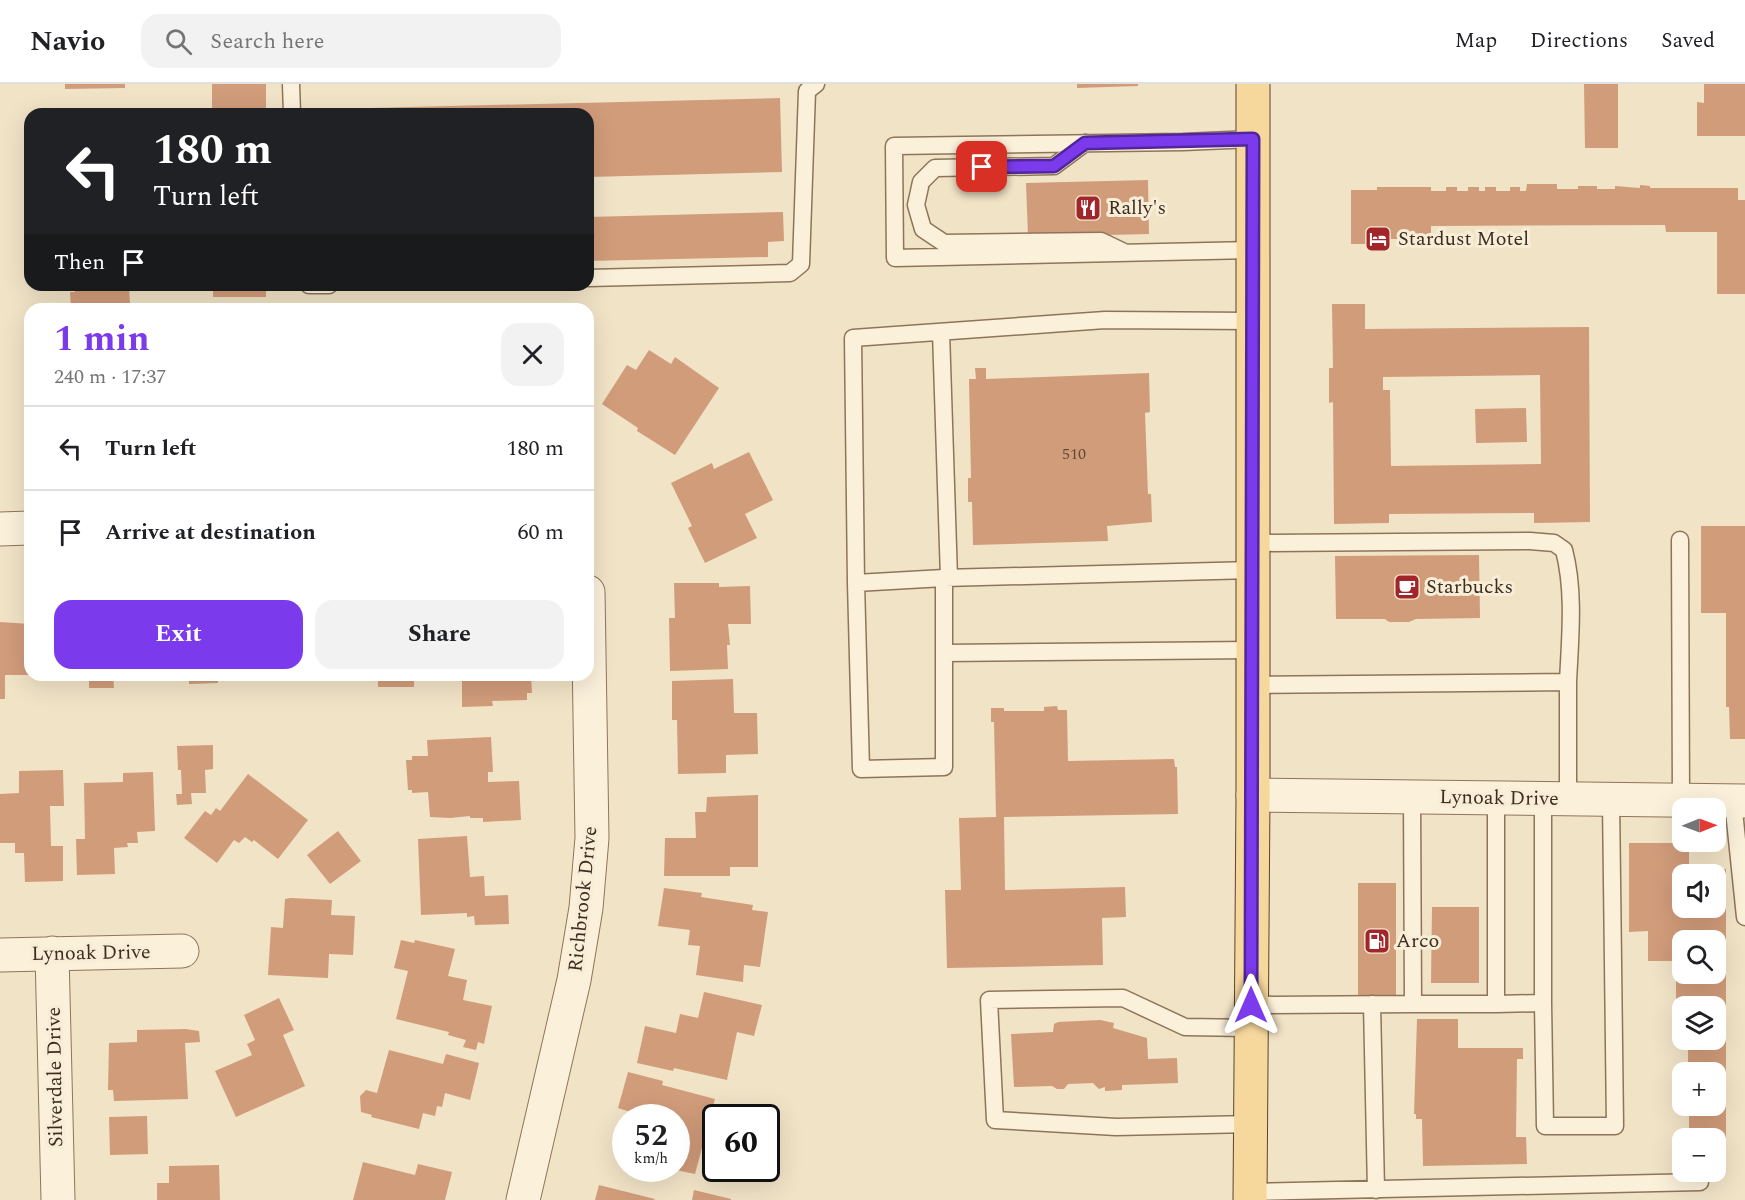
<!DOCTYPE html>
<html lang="en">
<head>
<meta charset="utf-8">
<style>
	body { margin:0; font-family:Spectral,serif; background:#f2f2f2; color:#202124; height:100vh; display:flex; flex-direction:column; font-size:22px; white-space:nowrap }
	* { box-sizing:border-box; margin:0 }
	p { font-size:20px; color:#757577 }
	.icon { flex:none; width:33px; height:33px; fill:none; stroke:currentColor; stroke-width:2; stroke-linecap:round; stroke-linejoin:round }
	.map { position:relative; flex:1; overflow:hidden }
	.sheet { position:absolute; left:24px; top:219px; width:570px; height:378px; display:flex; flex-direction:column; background:#fff; border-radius:18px; box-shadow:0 6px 24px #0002 }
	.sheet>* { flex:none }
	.hud { position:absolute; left:24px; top:24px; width:570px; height:183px; border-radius:18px; box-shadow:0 6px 24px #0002; background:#202124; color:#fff; overflow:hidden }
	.needle { width:39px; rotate:89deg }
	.controls { position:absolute; left:1672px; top:714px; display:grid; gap:12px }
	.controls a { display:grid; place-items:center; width:54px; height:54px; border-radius:12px; background:#fff; box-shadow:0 6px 24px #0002; font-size:30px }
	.speed { position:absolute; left:612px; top:1020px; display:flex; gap:12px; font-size:30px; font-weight:700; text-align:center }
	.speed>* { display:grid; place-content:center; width:78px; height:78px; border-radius:50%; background:#fff; box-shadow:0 6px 24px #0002; line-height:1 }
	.speed small { font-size:15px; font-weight:400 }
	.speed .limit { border:3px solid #111; border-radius:9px; background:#fff; color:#111 }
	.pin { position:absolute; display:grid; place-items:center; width:51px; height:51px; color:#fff; margin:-26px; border-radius:12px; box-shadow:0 3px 9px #0006 }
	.me { position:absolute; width:66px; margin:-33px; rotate:0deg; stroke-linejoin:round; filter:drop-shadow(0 0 4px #0008) }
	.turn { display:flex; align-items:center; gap:21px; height:126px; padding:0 30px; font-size:27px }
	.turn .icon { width:78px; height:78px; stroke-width:2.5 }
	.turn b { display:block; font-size:42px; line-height:51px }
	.then { display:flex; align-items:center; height:57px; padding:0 30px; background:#0003; gap:12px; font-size:22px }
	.round { display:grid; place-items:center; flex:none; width:63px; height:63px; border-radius:18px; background:#f2f2f2 }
	.head { display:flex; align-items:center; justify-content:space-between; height:102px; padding:0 30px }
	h1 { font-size:36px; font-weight:700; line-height:45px; color:#7c3aed }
	.cta { display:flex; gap:12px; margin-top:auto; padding:12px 30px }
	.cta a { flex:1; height:69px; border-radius:18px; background:#7c3aed; color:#fff; font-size:24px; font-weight:700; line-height:69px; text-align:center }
	.cta a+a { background:#f2f2f2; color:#202124 }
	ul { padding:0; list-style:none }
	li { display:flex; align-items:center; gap:18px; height:84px; padding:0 30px; border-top:2px solid #e0e0e0 }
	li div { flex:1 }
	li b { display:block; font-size:22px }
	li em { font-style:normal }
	header { display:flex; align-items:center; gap:36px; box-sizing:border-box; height:84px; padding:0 30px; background:#fff; border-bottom:2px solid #e0e0e0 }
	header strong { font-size:28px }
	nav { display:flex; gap:33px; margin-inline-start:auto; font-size:21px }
	.search { width:420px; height:54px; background:#f2f2f2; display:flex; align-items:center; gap:15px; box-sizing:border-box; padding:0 21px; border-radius:18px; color:#757577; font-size:22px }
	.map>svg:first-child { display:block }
	.building { fill:#d19c7a; fill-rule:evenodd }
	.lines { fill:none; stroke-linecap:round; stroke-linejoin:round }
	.lane-casing { stroke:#8e755a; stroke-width:19 }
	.street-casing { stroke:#8e755a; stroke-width:35 }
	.primary-casing { stroke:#5c432e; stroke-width:35 }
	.lane { stroke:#fbf0da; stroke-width:16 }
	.street { stroke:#fbf0da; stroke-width:33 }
	.primary { stroke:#f6d89d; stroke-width:33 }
	.route-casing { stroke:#51269a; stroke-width:15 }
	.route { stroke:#7c3aed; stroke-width:10 }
	.labels { text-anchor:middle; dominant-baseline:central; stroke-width:6; stroke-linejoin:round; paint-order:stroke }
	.number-label { font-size:16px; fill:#624936 }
	.poi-label { font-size:20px; fill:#3d2d1f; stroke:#f8edd6; text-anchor:start }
	.street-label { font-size:20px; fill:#3d2d1f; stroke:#f8edd6 }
</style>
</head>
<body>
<header>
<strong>Navio</strong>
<div class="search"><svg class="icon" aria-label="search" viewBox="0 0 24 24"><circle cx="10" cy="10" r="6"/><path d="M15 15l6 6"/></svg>Search here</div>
<nav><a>Map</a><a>Directions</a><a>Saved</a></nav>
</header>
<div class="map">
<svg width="1745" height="1116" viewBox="0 0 1745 1116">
	<rect width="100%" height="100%" fill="#f1e3c6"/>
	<!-- building -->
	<path class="building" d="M65,0H125V4L65,5Z
		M212,0H266V30H212Z
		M1077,0H1138V2L1077,4Z
		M1584,0H1618V64H1585Z
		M1704,0H1745V52H1697V18L1704,19Z
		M780,14L782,88L588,93V30H330V25Z
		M71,27H109V30H71Z
		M1148,96L1149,150L1028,153L1026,99Z
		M1527,100H1557V105H1578V102H1597V105H1615V102L1640,104V101L1650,102V104H1738V116H1745V210H1717V148H1666L1665,141L1431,142V155H1378V160H1351V106H1377V103H1431V107H1446V103H1457V107H1468V103H1479V107H1485V103H1496V107H1510V103H1520V107H1526Z
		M783,128L784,157L768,158V173L588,177V133Z
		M75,201H129L130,220L76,222V225H71L70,208H75Z
		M213,201H266V213H213Z
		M1332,220H1365V245L1589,243L1590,438L1534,439V429L1389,430V439L1334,440L1333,318L1329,319V284H1333ZM1540,291L1541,380L1391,382L1390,306H1383V293Z
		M649,266L671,280L675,273L719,304L675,371L637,347L638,344L602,320L627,281L636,286Z
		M975,284H986V295L1149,289L1150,328L1145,329L1148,410H1151L1152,438L1107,442L1108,457L973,461L972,418H968V394H971L969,295H976Z
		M1526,324L1527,358L1476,359L1475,325Z
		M749,368L773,416L745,430L757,454L705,479L688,444L692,442L671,399L712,379L714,385Z
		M1701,442H1745V655H1730L1729,623H1726V529H1701Z
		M1479,471L1480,534L1416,535L1409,538H1389L1385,535H1336L1335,472Z
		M674,499H719V503L750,502L751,540H728L730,561H727L728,585L670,587L669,534H675Z
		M0,538L30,540V591H5V615H0Z
		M89,591H113L114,604H89Z
		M189,591H218V599L189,600Z
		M378,591H414V603H378Z
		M462,591H531L532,609H527V616L492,617L493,622L462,623Z
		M733,595L734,629H757L758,670L726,671V689L678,690L677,636H672V597Z
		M1057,622L1058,626H1067L1068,677L1174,675L1175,683H1177L1178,730L1004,733L1005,806L1125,803L1126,833L1102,834L1103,881L947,884L945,806H961L959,734L996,733L994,638H991V624H1004V627H1044V623Z
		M491,653L493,688H488V698L519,697L521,736L483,738V734H470V732L450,734L430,733L428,708L412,709V706H408L406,676H412V672H428L427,656Z
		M213,661V685L205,686L206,709H191L192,720L177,721L176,710H182L181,686H178L177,662Z
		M63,686L64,722H50L51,762H63V797L25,798L24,769H15V759H0V710L19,709V687Z
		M153,688L155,747L137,748L138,759H127L128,763L114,764L115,790L77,791L76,755H85L84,699L123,698V689Z
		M248,690L308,736L278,775L254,756L252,758L245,753L239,759L234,756L217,779L184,754L205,727L211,731L216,724L220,727Z
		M758,711V783H730V792H664L665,754H696L695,728H706L707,713Z
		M338,747L361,777L330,800L307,771Z
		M467,752L470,793L484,792L485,812L508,811L509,840L475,841L474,832L467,833V829L421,831L418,755Z
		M1629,759H1689V785H1726V1056L1689,1054V1022H1716V988H1688V956H1716V922H1688V919L1676,918V889L1716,890V856H1683V877H1648V847L1629,848ZM1683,790H1716V824H1683Z
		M1358,799H1396V915H1358Z
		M664,804L702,809L701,813L753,821L752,826L768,828L760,883L744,881L743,898L696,891L700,862L688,861L690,846L658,842Z
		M291,814L332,816L331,831L355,832L353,871L329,870L328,894L268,891L271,843L283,844L285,815Z
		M1432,823H1479V899H1431Z
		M401,856L414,859L415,856L455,865L448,892L467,896L463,916L492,922L484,960L478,958L476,966L463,963L466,956L448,951L449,948L396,935L408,887L394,884Z
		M704,908L762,921L754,952L737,948L727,996L674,984L673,987L637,979L645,942L676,949L680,930L698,934Z
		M279,914L294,946L283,951L305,1002L236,1033L215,987L252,971L247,960L255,956L244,931Z
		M1675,923H1683V937H1675Z
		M1417,935H1458V964H1523V975H1517L1516,1053H1526L1527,1080L1423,1082L1422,1035H1416V1030H1414Z
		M1100,936L1114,939L1113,944L1147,954L1148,975L1177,974L1178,999L1122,1001V1006L1105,1007V1003L1099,1005L1093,999L1068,1000L1064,1005H1057L1052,1002L1014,1003L1011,950L1053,948L1054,940L1058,938Z
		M186,945L199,947L200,958L185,959L188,1015L114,1017L113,1006H108L109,959L137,958V946Z
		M389,966L443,980L446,970L479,979L470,1016L445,1009L442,1023L437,1022L435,1032L423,1029L419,1045L371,1033L372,1031L361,1028L360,1012L366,1006L377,1009Z
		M628,988L663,997L662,1001L715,1015L695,1090L676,1086V1034H649L618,1024Z
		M147,1032L148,1070L110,1071L109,1033Z
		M363,1078L415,1091L418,1080L452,1088L445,1116H353Z
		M219,1081L220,1116H157V1099H169V1082Z
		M599,1101L655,1115L654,1116H595Z
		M694,1106L731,1115V1116H692Z"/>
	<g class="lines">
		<!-- lane casing -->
		<g class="lane-casing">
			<path id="lane" d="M291,0L292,30
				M1085,59L1054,82L935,84L921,98L916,121L923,145L944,159L1101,157L1122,167
				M1252,166L895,174L894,62L1183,58L1253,55
				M588,194L790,189L801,180L807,7L816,0
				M309,201H329
				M1252,237L1105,236L853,254L856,499L944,494L1253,486
				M941,248L949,494
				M1680,456L1681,717
				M1253,459L1530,457L1554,459L1564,466C1575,508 1570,555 1568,598
				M856,499L861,685L944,683V494
				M945,569L1252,566
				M1252,601L1568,598V715
				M1543,715V919L1545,1042H1615L1611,716
				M1733,717L1745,833
				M1372,920L1376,1106
				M1413,920H1496V714
				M1496,920L1543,919
				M1251,921L1413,920L1412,713
				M1251,1040L1116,1043L995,1036L989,916L1123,914L1185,943L1251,944
				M1250,1108L1700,1098"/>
		</g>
		<!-- street casing -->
		<g class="street-casing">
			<path id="street" d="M0,445L30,444
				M1253,711L1745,717
				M52,869L58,1116
				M0,871L182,867
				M523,1116L574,896L586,824L592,754L588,508"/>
		</g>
		<!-- primary casing -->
		<g class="primary-casing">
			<path id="primary" d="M1250,1116L1253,711V0"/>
		</g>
		<!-- lane -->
		<use href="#lane" class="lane"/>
		<!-- street -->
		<use href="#street" class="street"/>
		<!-- primary -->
		<use href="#primary" class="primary"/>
	</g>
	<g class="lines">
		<!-- route casing -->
		<g class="route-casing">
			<path id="route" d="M982,83L1054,82L1085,59L1253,55L1251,921"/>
		</g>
		<!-- route -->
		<use href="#route" class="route"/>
	</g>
	<!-- icons -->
	<defs>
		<g id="restaurant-square" transform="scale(1.35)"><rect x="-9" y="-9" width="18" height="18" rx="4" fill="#a1262a" stroke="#f8edd6"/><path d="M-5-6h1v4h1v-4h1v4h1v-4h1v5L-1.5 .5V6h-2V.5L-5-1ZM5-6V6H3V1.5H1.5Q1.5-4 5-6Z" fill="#fff"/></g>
		<g id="hotel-square" transform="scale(1.35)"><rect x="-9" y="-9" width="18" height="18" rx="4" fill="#a1262a" stroke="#f8edd6"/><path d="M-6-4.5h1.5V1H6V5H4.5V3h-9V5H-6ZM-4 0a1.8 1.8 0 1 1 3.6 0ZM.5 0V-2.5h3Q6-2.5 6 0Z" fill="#fff"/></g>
		<g id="cafe-square" transform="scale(1.35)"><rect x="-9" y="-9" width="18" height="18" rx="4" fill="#a1262a" stroke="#f8edd6"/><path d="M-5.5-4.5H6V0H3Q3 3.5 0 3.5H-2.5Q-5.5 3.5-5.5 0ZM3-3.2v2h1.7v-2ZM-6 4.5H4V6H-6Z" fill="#fff"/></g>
		<g id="fuel-square" transform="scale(1.35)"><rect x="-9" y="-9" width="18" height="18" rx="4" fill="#a1262a" stroke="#f8edd6"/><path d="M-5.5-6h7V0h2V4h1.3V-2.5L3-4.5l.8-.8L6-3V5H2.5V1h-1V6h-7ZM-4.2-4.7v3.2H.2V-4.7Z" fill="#fff"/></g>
	</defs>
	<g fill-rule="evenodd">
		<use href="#restaurant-square" x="1088" y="124"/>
		<use href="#hotel-square" x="1378" y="155"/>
		<use href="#cafe-square" x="1407" y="503"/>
		<use href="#fuel-square" x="1377" y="857"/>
	</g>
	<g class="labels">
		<!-- number labels -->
		<g class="number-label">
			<text x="1074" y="370">510</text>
		</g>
		<!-- poi labels -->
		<g class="poi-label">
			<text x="1108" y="124">Rally's</text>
			<text x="1398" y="155">Stardust Motel</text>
			<text x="1426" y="503">Starbucks</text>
			<text x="1396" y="857">Arco</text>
		</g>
		<!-- street labels -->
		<g class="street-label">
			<text transform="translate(1499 714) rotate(1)">Lynoak Drive</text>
			<text transform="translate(583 815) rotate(-84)">Richbrook Drive</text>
			<text transform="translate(91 869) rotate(-1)">Lynoak Drive</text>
			<text transform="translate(55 993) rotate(-91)">Silverdale Drive</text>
		</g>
	</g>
</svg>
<div class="controls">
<a><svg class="needle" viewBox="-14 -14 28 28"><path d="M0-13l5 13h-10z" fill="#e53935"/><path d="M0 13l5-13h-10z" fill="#757577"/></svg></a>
<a><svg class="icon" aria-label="sound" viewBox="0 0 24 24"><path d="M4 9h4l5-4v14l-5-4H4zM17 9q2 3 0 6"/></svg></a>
<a><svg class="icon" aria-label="search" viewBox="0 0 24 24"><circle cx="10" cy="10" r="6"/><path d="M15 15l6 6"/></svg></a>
<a><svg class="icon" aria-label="layers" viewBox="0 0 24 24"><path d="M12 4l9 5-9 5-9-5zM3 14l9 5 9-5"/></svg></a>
<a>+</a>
<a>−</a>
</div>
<div class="speed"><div>52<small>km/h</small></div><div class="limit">60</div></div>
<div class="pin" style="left:982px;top:83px;background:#d93025"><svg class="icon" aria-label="arrive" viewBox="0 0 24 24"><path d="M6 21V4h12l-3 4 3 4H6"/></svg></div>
<svg class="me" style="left:1251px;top:921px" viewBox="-20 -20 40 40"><path d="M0-17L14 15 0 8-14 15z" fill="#7c3aed" stroke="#fff" stroke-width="4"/></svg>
<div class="hud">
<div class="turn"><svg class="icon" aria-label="left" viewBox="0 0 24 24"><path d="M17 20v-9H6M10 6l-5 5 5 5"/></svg><div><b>180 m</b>Turn left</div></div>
<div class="then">Then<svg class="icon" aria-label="arrive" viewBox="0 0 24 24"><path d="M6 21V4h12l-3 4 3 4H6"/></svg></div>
</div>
<section class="sheet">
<div class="head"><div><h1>1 min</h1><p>240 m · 17:37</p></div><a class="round"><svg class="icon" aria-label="close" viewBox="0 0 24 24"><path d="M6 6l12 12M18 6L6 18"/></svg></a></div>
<ul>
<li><svg class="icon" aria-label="left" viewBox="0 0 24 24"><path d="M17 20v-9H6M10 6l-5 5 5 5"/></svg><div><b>Turn left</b></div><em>180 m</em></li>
<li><svg class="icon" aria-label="arrive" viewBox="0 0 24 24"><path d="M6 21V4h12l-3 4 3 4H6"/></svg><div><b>Arrive at destination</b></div><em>60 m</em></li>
</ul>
<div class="cta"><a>Exit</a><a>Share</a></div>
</section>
</div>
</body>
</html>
